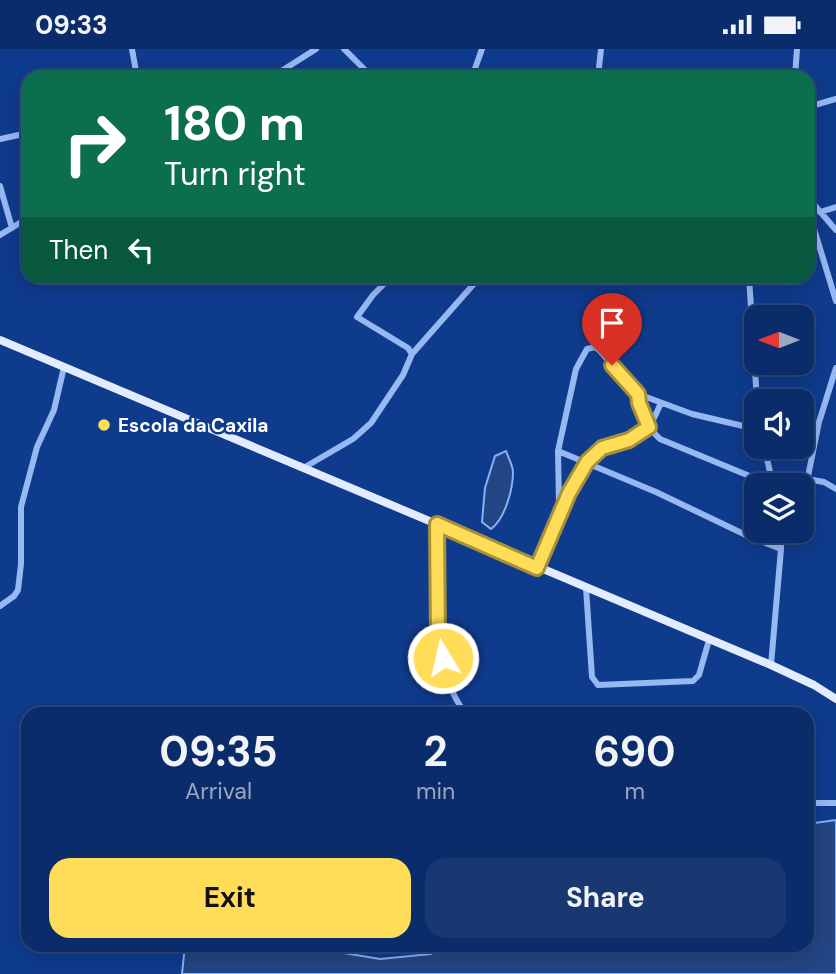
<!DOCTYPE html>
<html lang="en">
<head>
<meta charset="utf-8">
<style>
	body { margin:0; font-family:"DM Sans",sans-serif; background:#193872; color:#f1f3f6; height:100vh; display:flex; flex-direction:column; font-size:26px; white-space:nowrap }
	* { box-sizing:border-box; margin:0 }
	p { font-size:23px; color:#9aa7c1 }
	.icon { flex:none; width:38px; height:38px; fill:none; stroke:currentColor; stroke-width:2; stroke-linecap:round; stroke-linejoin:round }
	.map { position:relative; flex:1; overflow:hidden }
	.panel { position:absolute; left:21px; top:658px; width:793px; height:245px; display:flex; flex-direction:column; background:#0b2c6a; border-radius:21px; box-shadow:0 4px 18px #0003,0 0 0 2px #2b487e }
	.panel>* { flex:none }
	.guide { position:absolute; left:21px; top:21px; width:794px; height:214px; border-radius:21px; box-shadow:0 4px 18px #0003,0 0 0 2px #2b487e; background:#0b6e4f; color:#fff; overflow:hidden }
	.needle { width:46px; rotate:270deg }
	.controls { position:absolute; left:744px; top:256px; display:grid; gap:14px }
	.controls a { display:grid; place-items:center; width:70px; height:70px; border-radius:14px; background:#0b2c6a; box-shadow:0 4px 18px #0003,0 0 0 2px #2b487e; font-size:35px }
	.pin { position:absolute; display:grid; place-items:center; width:60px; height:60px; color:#fff; margin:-72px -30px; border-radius:50% 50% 50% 0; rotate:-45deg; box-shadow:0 0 7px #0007 }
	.pin .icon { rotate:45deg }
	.me { position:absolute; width:77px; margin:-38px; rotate:351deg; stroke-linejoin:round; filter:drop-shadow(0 0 5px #0008) }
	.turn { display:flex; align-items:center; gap:24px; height:147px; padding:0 28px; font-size:32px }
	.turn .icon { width:91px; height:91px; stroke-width:2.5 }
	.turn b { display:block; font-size:49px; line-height:60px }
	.then { display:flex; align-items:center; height:66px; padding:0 28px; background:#0003; gap:14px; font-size:26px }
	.eta { display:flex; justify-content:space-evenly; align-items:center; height:119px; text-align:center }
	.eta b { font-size:42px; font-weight:700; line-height:49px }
	.primary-button { display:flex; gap:14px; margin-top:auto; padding:14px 28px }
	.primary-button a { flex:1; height:80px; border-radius:21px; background:#ffdd58; color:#111; font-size:28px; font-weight:700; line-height:80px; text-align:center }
	.primary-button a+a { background:#193872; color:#f1f3f6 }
	.status { display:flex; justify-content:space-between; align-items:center; height:49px; padding:0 35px; background:#0b2c6a; direction:ltr }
	.status svg { height:19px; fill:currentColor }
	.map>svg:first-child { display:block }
	.water { fill:#244583; stroke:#87b1f7; stroke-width:2 }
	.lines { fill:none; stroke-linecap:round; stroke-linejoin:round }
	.minor { stroke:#96b8f3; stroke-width:6 }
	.major { stroke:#e2ebff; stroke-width:8 }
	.route-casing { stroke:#a69039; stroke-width:18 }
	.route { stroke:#ffdd58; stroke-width:12 }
	.poi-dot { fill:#ffdd58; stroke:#0f3b8d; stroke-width:2.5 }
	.labels { text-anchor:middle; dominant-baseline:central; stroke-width:5; stroke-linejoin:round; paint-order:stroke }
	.poi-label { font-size:19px; font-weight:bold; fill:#fff; stroke:#0f3b8d; text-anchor:start }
</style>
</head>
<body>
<div class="status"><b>09:33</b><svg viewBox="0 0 49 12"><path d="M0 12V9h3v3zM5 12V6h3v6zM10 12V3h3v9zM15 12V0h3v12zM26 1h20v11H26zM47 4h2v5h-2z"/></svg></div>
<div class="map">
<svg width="836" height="925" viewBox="0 0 836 925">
	<rect width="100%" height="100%" fill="#0f3b8d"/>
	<!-- water -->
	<path class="water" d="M506,402C508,408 513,417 513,423C513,440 505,470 491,480L482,473L485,439L495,407Z
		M836,771V925H182L185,896H336L344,904L380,910L431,905L448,896H807V775Z"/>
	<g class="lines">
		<!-- minor -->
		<path class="minor" d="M132,0L137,28
			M344,0L372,28
			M272,28L316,0
			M472,28L482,0
			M598,28L601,0
			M795,28L797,0
			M808,58L836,50
			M0,90L28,84
			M0,137L12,179
			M810,151L836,181
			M808,152L814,180L836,252
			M820,163L836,158
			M0,186L28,169
			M391,228L373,246L357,268L408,299L412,305
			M749,228L757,352
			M638,345C639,361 648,379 660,390L771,436
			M764,397L773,436
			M558,402L656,443L748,487L781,500
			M305,418L353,390L371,374L403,326L412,305L480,228
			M807,430L824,433L836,440
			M559,455L558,402L576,320L587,300L595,298L599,301L638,345L692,365L756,380
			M802,457L819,373L836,319
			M802,473L810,474
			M437,475C437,534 427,616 466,665
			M548,490C568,468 568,434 588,412C608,390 632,397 648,378C654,372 657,362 661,354
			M537,519L561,453
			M586,539L592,628L598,636L693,632L699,626L709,591
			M0,557L14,547L18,541L21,515V458L37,398L54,361L64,318
			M771,616L781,500V481
			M807,754H836"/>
		<!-- major -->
		<path class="major" d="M0,291L771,616L814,636L836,650"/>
	</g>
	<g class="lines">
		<!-- route casing -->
		<g class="route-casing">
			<path id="route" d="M443,609L438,590L437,475L537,519L569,444L587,413L602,399L629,391L649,378L639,354L638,345L612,316"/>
		</g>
		<!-- route -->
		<use href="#route" class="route"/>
	</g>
	<!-- markers -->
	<circle class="poi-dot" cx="104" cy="376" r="7"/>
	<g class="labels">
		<!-- poi labels -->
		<g class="poi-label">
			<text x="118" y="376">Escola da Caxila</text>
		</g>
	</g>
</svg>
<div class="controls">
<a><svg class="needle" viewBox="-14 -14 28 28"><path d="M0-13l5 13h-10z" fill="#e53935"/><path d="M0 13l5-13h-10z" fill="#9aa7c1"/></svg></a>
<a><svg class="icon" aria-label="sound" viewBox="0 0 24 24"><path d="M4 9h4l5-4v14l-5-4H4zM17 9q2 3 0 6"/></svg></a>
<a><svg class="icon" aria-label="layers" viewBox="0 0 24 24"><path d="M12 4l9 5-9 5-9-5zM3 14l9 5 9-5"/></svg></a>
</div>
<div class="pin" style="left:612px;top:316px;background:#d93025"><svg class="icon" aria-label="arrive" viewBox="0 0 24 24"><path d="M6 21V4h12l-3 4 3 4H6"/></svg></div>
<svg class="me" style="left:443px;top:609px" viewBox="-20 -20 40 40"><circle r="17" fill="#ffdd58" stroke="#fff" stroke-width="3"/><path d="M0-11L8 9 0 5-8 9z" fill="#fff"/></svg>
<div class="guide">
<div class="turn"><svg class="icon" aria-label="right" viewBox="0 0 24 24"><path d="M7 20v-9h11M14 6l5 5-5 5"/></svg><div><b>180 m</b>Turn right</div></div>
<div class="then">Then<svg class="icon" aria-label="left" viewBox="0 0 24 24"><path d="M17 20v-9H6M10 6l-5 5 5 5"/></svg></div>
</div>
<section class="panel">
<div class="eta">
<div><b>09:35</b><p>Arrival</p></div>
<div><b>2</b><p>min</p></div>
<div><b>690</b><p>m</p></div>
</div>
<div class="primary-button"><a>Exit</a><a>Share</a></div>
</section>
</div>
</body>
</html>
